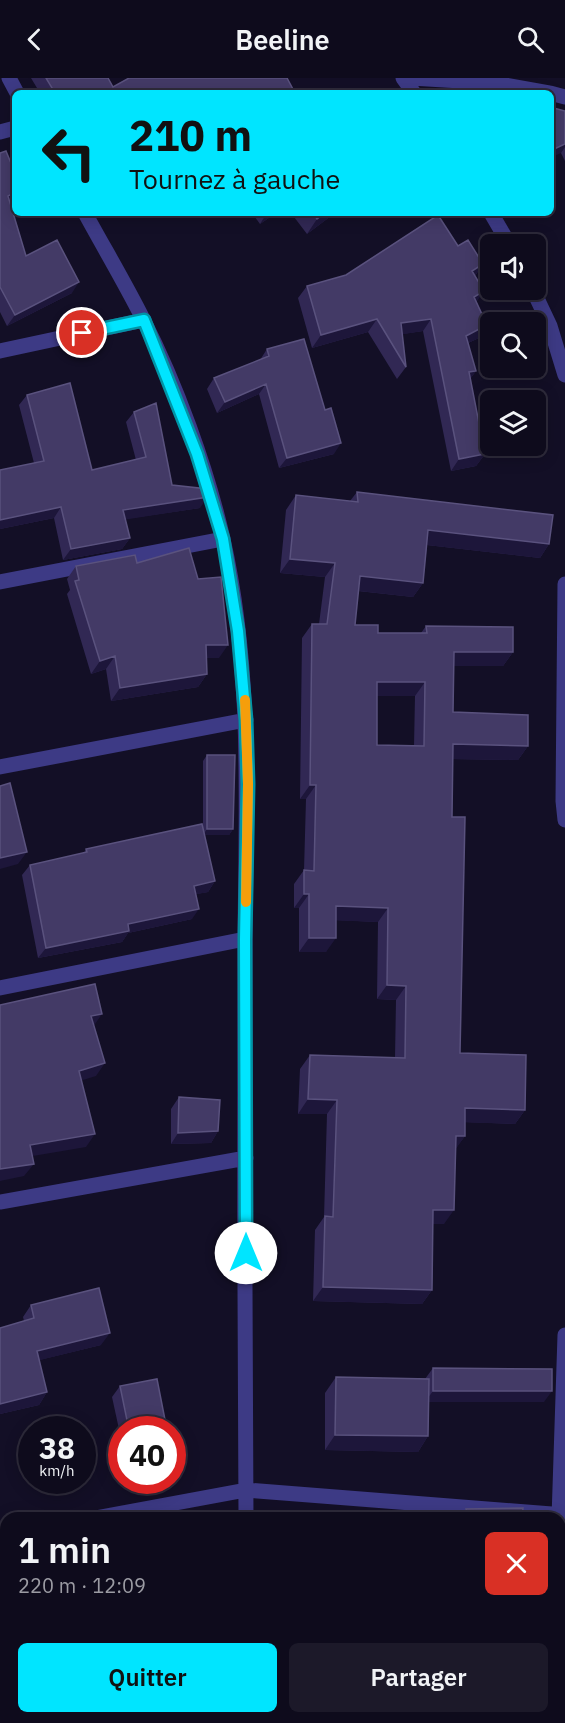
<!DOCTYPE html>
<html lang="fr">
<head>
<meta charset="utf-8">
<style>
	body { margin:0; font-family:"IBM Plex Sans",sans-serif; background:#1c1929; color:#f1f3f6; height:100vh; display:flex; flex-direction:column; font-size:22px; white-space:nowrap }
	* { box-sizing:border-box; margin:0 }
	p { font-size:20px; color:#9b9ba3 }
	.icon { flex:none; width:33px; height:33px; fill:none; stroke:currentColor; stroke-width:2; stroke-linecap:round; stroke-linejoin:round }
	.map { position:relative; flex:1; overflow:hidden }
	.sheet { position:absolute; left:0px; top:1434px; width:566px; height:212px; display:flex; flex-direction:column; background:#0e0b1c; border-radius:18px 18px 0 0; box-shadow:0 3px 15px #0003,0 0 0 2px #2e2b3b }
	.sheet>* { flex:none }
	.guide { position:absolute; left:12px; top:12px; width:542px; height:126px; border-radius:9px; box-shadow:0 3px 15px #0003,0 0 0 2px #2e2b3b; background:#00e5ff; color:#111; overflow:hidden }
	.fabs { position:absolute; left:480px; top:156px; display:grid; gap:12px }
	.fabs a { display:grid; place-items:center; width:66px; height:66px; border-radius:9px; background:#0e0b1c; box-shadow:0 3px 15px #0003,0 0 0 2px #2e2b3b; font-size:30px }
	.speed { position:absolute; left:18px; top:1338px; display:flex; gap:12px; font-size:30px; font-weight:700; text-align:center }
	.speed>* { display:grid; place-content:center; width:78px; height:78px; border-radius:50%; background:#0e0b1c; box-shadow:0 3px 15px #0003,0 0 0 2px #2e2b3b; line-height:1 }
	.speed small { font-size:15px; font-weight:400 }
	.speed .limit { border:9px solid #d22; background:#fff; color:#111 }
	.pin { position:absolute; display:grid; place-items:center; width:51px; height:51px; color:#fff; margin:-26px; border:3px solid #fff; border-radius:50%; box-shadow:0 2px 6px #0007 }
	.me { position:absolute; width:66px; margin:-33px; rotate:0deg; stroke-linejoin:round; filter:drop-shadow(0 0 4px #0008) }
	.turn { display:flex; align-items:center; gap:21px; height:126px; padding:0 18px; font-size:27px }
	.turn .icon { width:78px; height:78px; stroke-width:2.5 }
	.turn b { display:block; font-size:42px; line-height:51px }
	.round { display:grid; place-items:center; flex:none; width:63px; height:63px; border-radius:9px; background:#1c1929 }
	.headline { display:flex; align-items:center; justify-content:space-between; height:102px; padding:0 18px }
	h1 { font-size:36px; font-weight:600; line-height:45px }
	.cta { display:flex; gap:12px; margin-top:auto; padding:12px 18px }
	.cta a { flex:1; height:69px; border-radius:9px; background:#00e5ff; color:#111; font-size:24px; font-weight:600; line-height:69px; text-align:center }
	.cta a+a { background:#1c1929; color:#f1f3f6 }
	header { display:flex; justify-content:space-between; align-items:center; height:78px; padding:0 18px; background:#0e0b1c; font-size:27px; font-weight:600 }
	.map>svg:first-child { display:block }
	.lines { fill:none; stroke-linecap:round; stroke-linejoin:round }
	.minor { stroke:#3d3a85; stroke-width:15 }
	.wall { fill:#312854; fill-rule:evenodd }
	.shaded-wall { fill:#1d163a }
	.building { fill:#433a66; stroke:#5a527e; stroke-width:1.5; fill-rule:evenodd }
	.route-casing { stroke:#0095a6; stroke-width:15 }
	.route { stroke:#00e5ff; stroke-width:10 }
	.slow { stroke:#f59e0b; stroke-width:10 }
</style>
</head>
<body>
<header><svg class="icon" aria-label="back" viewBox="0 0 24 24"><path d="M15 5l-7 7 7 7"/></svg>Beeline<svg class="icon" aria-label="search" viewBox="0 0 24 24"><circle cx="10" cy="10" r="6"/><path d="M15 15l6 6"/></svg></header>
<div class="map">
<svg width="565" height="1645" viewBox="0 0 565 1645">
	<rect width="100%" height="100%" fill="#130f26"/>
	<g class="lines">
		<!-- minor -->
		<path class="minor" d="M9,0L17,15
			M403,0L414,15
			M411,0L494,5L549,15
			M550,15L565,19
			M0,54L15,50
			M85,135C104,170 125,205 143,241C176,306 207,390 223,461C253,594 246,728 245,863C244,1055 245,1248 246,1440
			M491,135L509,166
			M533,212L550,248L565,297
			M0,273L144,242
			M0,504L223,461
			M565,506L563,723L565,742
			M0,689L246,642
			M0,910L245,861
			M0,1124L246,1080
			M95,1440L246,1412L565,1437
			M559,1440L565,1257
			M0,1458L6,1457
			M0,1560L3,1645
			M246,1640V1645
			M555,1640V1645"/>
	</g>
	<!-- wall -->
	<path class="wall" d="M31,0H108L113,9L295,15H40Z
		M565,33V83L561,75Z
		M0,75L15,95V119L10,123L26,178L72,215L7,248L0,234Z
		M252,135H276L260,146Z
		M291,135H335L307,156Z
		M458,168L483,186L475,198L476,224L487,247L479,260L468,265L476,293L470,301L485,376L476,388L451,393L423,253L402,256L406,289L397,301L368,254L312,270L298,220L307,208Z
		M267,271L334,376L279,390L259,316L217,335L207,311L214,300L260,282Z
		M27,317L92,392L136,382L126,344L134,334L172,407L200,430L125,441L130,460L122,471L63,482L54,440L0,451V392L34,385L19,327Z
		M357,414L549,466L540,480L427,467L423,505L413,519L358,513L355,547L378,555H421L426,548L513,574L503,588H454L453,634L528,668L518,682L453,681L452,739L460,975L525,1032L515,1046L465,1044V1058L455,1071L444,1146H433L432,1212L422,1226L313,1223L315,1152L324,1139L327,1036H298L300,991L310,977L395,980L396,922L377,921L378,844L336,842L326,874H299V830H294V806L304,792L306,721H300L302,560L312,546H319L325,499L280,495L286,432L296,417L350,423ZM377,618H415L414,668L377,667Z
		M137,485L219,580H206L207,596L198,609L111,623L106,591L91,596L67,516L70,512L67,501L76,488Z
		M207,677L233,751L229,757H204L215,803L208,814L196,816L192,841L128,855L122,864L38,880L22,797L30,787L84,775L86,771L203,751V683Z
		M179,1019L218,1053L211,1065L171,1066V1031Z
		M31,1227L101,1267L39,1282L47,1314L39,1327L0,1336V1250L24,1243L23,1239Z
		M433,1290L544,1324H429L428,1358L418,1374L325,1372V1315L336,1299L425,1301Z
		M120,1308L167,1352H122V1365L112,1319Z
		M466,1431L522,1440H460Z
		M76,1640H110V1645H76Z
		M314,1640H384V1645H314Z
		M428,1640H535V1645H428Z"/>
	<!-- shaded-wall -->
	<path class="shaded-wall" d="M565,66V69L561,75L550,80V73Z
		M15,114V119L14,121L1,128L8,118Z
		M267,135H276L260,146Z
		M325,135H335L307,156L317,141Z
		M483,186L474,199L472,193Z
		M79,204L72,215L7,248L15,237Z
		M484,213L475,226L474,219Z
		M377,241L368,254L312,270L321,257Z
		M431,241L423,253L392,258L401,245Z
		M487,247L479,260L457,270L466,258Z
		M476,293L467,305L469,294Z
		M266,306L259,316L217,335L225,324Z
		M341,365L334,376L279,390L287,380Z
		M485,376L476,388L451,393L459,381Z
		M208,419L200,430L116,443L123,432Z
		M61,429L54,440L0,451V442Z
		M428,452L549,466L540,480L418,466Z
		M130,460L122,471L63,482L71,471Z
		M290,481L335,485L325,499L280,495Z
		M360,498L423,505L413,519L350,512Z
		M206,567H228L219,580H197Z
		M454,574H513L503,588H444Z
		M115,578L106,591L91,596L100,583Z
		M207,596L198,609L111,623L120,610Z
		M377,604H425L415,618H368Z
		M453,666L528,668L518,682L443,681Z
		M310,707H316L306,721H300Z
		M207,751H233L229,757H203Z
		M27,774L18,786L0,791V780Z
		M215,803L208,814L187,818L194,808Z
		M304,816H309L299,830H294Z
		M336,828L388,830L378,844L326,842Z
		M199,831L192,841L128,855L122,864L38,880L46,870L128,846Z
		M309,860H336L326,874H299Z
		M387,907L406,908L396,922L377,921Z
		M102,936L93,949L91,938Z
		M105,985L96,998L70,1006L79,993Z
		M308,1021L337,1022L327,1036H298Z
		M465,1030L525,1032L515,1046L455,1044Z
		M218,1053L211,1065L171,1066L178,1055Z
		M95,1056L86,1069L21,1080L30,1067Z
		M456,1058H465L455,1072Z
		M34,1086L24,1098L0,1103V1091Z
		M433,1132H454L444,1146H424Z
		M323,1209L432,1212L422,1226L313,1223Z
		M110,1255L101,1267L28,1285L37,1273Z
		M433,1313H552L544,1324H425Z
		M47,1314L39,1327L0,1336V1326Z
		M335,1357L428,1358L418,1374L325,1372Z"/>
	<!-- building -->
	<path class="building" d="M46,0H108L113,9L129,0H287L295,15H55Z
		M550,29L565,33V66L550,73Z
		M6,73L15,95V114L8,118L26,178L57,162L79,204L15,237L0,209V75Z
		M313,135H325L317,141Z
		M438,137L458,168L468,162L483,186L472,193L484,213L474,219L487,247L466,258L476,293L469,294L485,376L459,381L431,241L401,245L406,289L377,241L321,257L307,208L346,197Z
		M304,261L325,332L331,330L341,365L287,380L266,306L225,324L214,300L269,278L267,271Z
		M70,305L92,392L146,379L134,334L156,325L172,407L208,411V419L123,432L130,460L71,471L61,429L0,442V392L44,383L27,317Z
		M357,414L553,437L549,466L428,452L423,505L360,498L355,547H378V555H427L426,548L513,549V574H454L453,634L528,637V668L453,666L452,739H465L460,975L526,977L525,1032L465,1030V1058H456L454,1132H433L432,1212L323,1209L325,1138L333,1139L337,1022L308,1021L310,977L405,980L406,908L387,907L388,830L336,828V860H309V816H304V792L314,793L316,707H310L312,546H327L335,485L290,481L296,417L358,424ZM377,604H425L424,668L377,667Z
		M189,470L198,501L221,499L228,567H206L207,596L120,610L115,578L100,583L75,503L79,502L76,488L135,477L137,485Z
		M207,677H235L233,751H207Z
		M10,705L27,774L0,780V708Z
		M202,746L215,803L194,808L199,831L128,846L129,853L46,870L30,787L87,774L86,771Z
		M95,906L102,936L91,938L105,985L79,993L95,1056L30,1067L34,1086L0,1091V927Z
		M179,1019L220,1022L218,1053L178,1055Z
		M99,1210L110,1255L37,1273L47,1314L0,1326V1250L34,1240L31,1227Z
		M433,1290L552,1291V1313H433Z
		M336,1299L429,1301L428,1358L335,1357Z
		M157,1301L167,1352H129L120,1308Z
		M523,1430L522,1440H467L466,1431Z
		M402,1436V1440H315V1437Z
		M86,1640H110V1645H86Z
		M324,1640H384V1645H324Z
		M436,1640H535V1645H436Z"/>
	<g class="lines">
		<!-- route casing -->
		<g class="route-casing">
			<path id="route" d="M82,255L144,242L197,376L223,461L238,553L246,642L248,706L245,861L246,1175"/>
		</g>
		<!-- route -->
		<use href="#route" class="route"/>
		<!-- slow -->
		<path class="slow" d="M245,622L248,706L246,824"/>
	</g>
</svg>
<div class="fabs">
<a><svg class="icon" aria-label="sound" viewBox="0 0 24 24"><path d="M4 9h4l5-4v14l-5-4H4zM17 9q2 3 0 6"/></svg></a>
<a><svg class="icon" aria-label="search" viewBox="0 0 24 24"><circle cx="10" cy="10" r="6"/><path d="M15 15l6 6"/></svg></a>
<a><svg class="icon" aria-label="layers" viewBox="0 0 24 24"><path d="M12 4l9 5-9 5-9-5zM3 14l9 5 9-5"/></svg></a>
</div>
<div class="speed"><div>38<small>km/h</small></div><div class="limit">40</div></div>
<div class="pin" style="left:82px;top:255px;background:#d93025"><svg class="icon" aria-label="arrive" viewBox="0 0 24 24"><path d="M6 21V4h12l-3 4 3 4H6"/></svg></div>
<svg class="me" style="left:246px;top:1175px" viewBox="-20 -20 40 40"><circle r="19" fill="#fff"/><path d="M0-13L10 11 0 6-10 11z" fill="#00e5ff"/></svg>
<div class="guide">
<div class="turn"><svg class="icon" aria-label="left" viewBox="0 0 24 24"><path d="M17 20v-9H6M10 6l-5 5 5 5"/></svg><div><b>210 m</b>Tournez à gauche</div></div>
</div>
<section class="sheet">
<div class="headline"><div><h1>1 min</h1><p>220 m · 12:09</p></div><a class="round" style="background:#d93025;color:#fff"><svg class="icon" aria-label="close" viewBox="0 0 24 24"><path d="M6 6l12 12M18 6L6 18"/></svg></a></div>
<div class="cta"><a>Quitter</a><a>Partager</a></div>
</section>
</div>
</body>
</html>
